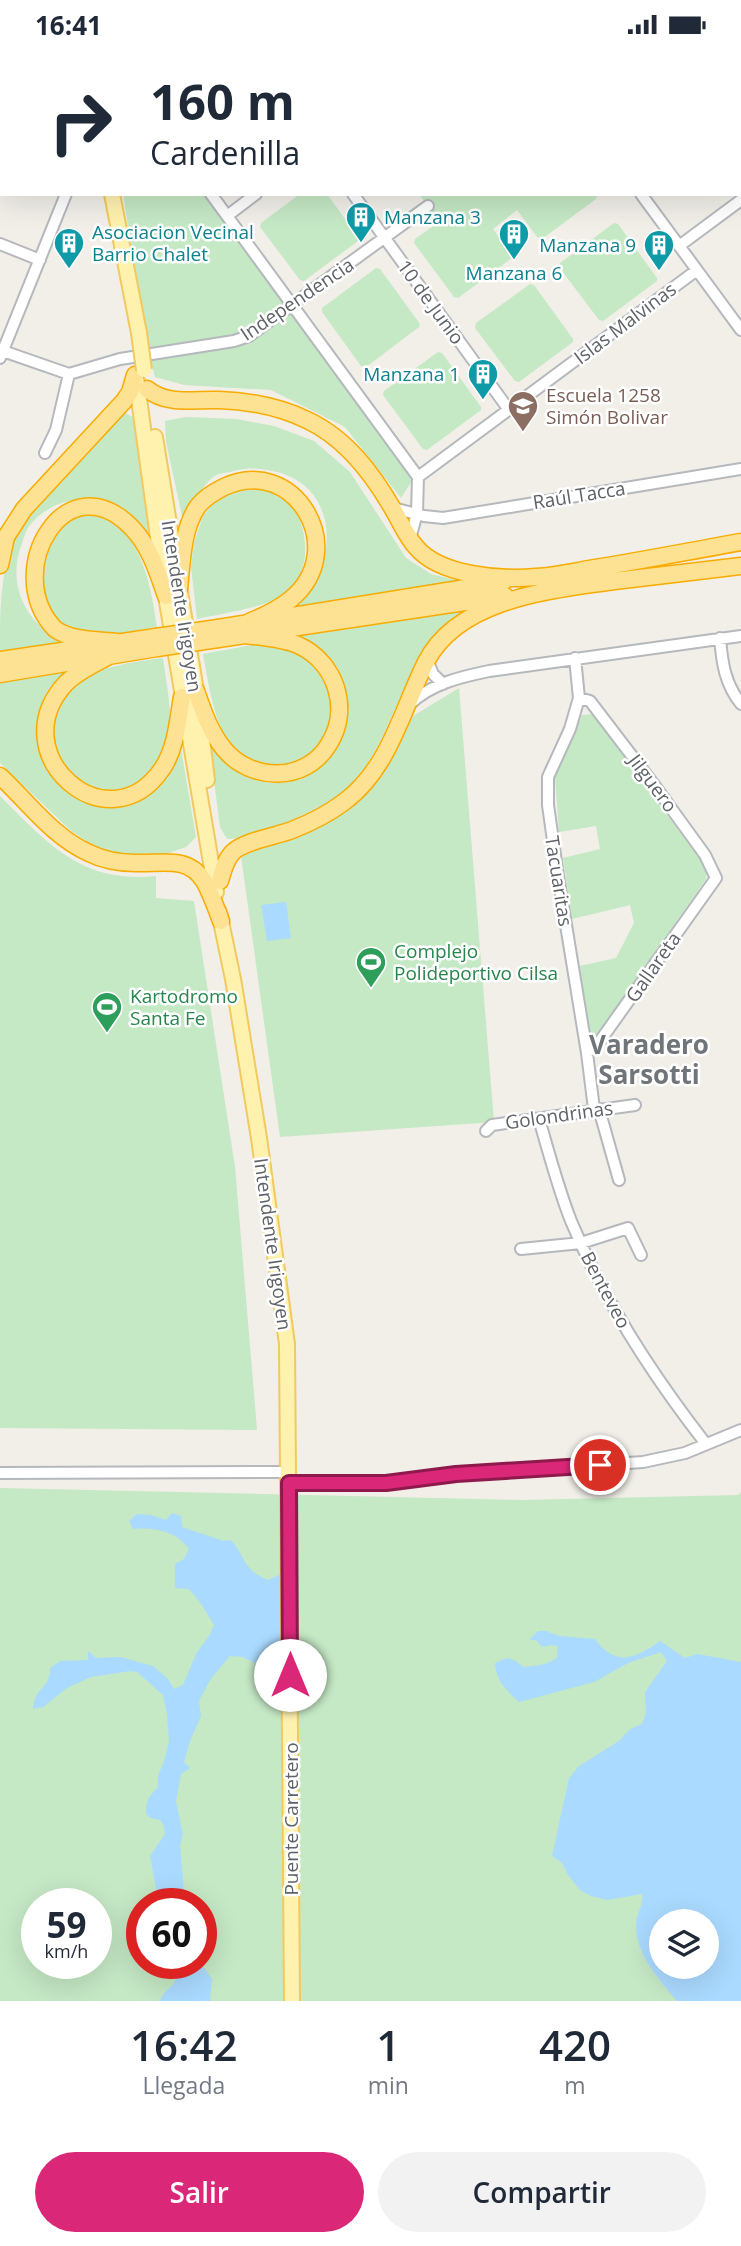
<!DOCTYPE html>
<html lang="es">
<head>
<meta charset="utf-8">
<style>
	body { margin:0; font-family:"Open Sans",sans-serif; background:#f2f2f3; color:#1f2937; height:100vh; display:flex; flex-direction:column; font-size:26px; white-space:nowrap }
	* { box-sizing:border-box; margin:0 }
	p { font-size:23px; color:#747a83 }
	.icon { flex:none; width:38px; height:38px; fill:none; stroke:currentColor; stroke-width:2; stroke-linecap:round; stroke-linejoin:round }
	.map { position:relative; height:1952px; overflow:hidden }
	.panel { display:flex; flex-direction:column; background:#fff; flex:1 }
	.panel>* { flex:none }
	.banner { position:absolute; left:0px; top:0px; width:742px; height:147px; box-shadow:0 7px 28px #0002; background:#fff; color:#1f2937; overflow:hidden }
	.controls { position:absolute; left:649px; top:1860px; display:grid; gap:14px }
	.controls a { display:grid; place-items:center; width:70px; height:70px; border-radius:50%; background:#fff; box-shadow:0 7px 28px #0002; font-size:35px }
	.speed { position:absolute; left:21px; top:1839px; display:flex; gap:14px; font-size:35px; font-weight:700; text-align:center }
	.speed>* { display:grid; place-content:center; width:91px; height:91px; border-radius:50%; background:#fff; box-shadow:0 7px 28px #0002; line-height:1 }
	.speed small { font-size:18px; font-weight:400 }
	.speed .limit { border:10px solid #d22; background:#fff; color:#111 }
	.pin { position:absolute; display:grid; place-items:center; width:60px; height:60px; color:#fff; margin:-30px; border:4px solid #fff; border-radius:50%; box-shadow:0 2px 7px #0007 }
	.me { position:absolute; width:77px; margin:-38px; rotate:0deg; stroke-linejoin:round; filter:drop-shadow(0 0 5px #0008) }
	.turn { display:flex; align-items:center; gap:24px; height:147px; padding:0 35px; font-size:32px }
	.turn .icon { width:91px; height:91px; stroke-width:2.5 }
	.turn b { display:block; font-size:49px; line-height:60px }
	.eta { display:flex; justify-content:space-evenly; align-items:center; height:119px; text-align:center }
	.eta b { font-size:42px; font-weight:600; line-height:49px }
	.action { display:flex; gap:14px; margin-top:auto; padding:14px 35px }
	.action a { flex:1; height:80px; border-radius:42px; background:#db2777; color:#fff; font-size:28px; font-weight:600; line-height:80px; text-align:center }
	.action a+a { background:#f2f2f3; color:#1f2937 }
	.status { display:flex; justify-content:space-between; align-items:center; height:49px; padding:0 35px; background:#fff; direction:ltr }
	.status svg { height:19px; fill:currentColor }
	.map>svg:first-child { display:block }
	.green { fill:#c5e8c5; fill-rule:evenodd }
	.water { fill:#aadaff; fill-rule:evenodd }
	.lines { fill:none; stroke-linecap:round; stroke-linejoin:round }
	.minor-casing { stroke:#b5b8bc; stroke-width:14 }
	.major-casing { stroke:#f2c960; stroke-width:18 }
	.highway-casing { stroke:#f9ab00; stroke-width:19 }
	.minor { stroke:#fff; stroke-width:10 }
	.major { stroke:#fff2af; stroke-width:14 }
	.highway { stroke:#fde293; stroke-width:16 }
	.major-bridge-casing { stroke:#f2c960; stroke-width:18; stroke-linecap:butt }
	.highway-bridge-casing { stroke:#f9ab00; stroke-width:19; stroke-linecap:butt }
	.major-bridge { stroke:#fff2af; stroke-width:14 }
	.highway-bridge { stroke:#fde293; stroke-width:16 }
	.route-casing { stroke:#8e194d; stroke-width:18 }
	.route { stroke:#db2777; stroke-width:12 }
	.labels { text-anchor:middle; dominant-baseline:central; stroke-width:5; stroke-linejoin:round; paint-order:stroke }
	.culture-label { font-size:19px; fill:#0d838f; stroke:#fff; text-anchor:start }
	.street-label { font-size:19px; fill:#5f6368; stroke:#fff }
	.education-label { font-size:19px; fill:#785e54; stroke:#fff; text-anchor:start }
	.leisure-label { font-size:19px; fill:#27864d; stroke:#fff; text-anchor:start }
	.district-label { font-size:26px; font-weight:bold; fill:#70757a; stroke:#fff }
</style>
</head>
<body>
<div class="status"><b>16:41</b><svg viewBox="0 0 49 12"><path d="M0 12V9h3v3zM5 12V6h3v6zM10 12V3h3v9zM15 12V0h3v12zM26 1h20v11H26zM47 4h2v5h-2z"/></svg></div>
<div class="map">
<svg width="741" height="1952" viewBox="0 0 741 1952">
	<rect width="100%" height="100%" fill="#f1efe8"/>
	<!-- green -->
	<path class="green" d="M123,145H204L212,157L214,155L250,208L413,430L401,449L345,378L271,341L184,336L155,328L146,296Z
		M300,145H327L359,189L358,192L304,232L300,231L260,178L261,174Z
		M419,145H596L597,146L596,150L542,190L538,189L517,161L493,180L512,206V209L458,249L454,248L414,194L415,190L439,173Z
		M614,174L618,175L657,229V232L603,272L599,271L559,218L560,214Z
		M376,219L380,220L420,275L419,278L366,318L361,317L322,263V259Z
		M530,235L534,236L573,290V293L519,333L515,332L475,279L476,274Z
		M438,303L442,304L481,358V361L427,401L423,400L383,346L384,342Z
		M125,364L133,368L150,496C145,487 139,477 132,469C104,440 50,446 28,479C24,485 23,493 20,500C8,538 27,577 64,592L0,604C0,557 0,515 21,473L115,369Z
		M186,368L236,370L274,377L314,392L350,423L406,509L431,525L459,532L291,559C341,522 342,435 272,422C255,419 248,418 230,423C224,424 215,425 211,430C198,442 191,460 184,476L166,393L165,372Z
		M240,441C248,441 259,439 266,442C296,451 306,476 305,504C305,515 298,535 289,543C274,557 219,565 197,570L191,518L194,494L203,467L218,448Z
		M79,465C139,466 150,530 157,578C128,582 94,593 67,579C34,563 19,525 36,493C38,489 41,483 45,480C54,473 68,470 79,465Z
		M485,557C471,565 449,572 438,584C397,629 389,706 341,744C327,756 310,762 294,770C273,779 250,790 227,790L220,778L208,685C215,695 222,708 230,716C283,764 363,707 344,640C342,633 341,624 338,619C329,606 313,596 300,587Z
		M252,596C269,598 289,598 304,608C312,613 319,624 324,633C359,703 263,752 225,687C212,663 208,631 203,605Z
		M163,609C166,632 174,671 169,693C165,711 155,720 141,731C89,773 28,702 63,648C65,644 68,638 72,635C90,619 138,612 163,609Z
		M73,620C67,625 58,630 52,636C44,644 40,659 39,670C32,725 75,769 130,753C140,750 151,745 158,737C170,723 174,706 179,688L196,788L186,798L169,804L132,806L97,800L69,780L0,714V634Z
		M459,639L494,1073L280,1088L241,807L298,787L327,774L350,758L369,741L389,714L413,667Z
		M593,665L707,820L706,830L593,992L589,989L580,917L616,909L634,874L630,856L572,870L563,809L600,800L596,777L559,783L555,727L582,666Z
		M0,747C47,794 82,835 156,827V849L194,852L235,1118L257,1381L0,1379Z
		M0,1439L523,1451L738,1446L741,1443V1952H0ZM37,1855H96V1914H37ZM142,1855H201V1914H142ZM662,1872H707V1918H662Z"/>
	<!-- water -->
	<path class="water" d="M286,853L291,889L267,892L261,856Z
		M172,1464L181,1467L182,1478L224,1492L231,1491C247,1510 243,1521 268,1531L281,1525V1648L274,1657L268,1654L271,1644L266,1624L260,1621L259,1616L243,1608L230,1607L210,1631L199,1652L201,1667L190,1692L184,1713L190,1719L181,1725L176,1752L183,1786L180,1796L185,1855H159L150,1807L165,1785L164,1777L160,1771L151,1769L146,1765C146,1752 149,1747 158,1738V1727L164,1712L169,1692L167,1665L163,1646L137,1623L130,1622L91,1628L67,1639L43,1658L33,1660C34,1638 51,1639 50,1619L60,1612L88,1611V1602L96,1609L120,1608L153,1617L168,1630L174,1640L183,1636L197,1603L209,1587L214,1576C207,1564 198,1549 189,1540L175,1539V1515L184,1510L189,1500C177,1482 153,1478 133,1480L129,1472L137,1465L151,1466L166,1471Z
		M538,1582H546L559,1587L595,1590C615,1618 636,1610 660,1592L685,1609L697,1605L741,1613V1952H677C659,1930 636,1906 636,1876C636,1865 644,1856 642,1845L607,1851L591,1847L580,1841L568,1826L562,1814L552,1807L569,1729L579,1717L619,1692L630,1680L642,1675L646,1663L645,1643L667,1612L661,1603L628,1614L594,1633L519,1653C506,1641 496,1632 495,1614L507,1609L516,1612L523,1618C536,1617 546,1616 557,1609L558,1597L551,1596L542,1598L536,1591H529ZM707,1872V1918H662V1872Z
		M172,1915H201L212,1930L210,1952H160C167,1934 183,1939 172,1915Z"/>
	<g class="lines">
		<!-- minor casing -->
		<g class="minor-casing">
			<path id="minor" d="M27,0L31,2
				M535,0L536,2
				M670,0L671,2
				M269,2L271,0
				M452,2L454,0
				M646,2L648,0
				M0,85L2,80
				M740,97L741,98
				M0,109H2
				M211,145L418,428
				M353,145L509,361
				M641,145L741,281
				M227,167L256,145
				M0,195L40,211
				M679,197L741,151
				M0,301L69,325L56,381L45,404
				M0,309L66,145
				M69,325L120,310L234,292L249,287L428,157
				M418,428L697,221
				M393,459L424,467L443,469L741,420
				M410,490L417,464L418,428
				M720,589C722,614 725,635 741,655
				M575,609L579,649L570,680L548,728V756L558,827L587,1004L594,1060
				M427,611L433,625L443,635
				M579,649L590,652L655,737L705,806L716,829L600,992L587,1004
				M409,656C430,635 460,628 489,622L741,587
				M599,1060L619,1131
				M539,1070C549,1104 558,1139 571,1172C604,1252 653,1327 706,1395
				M486,1082L492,1076L635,1056
				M521,1200L581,1194L628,1179L641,1206
				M0,1424L289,1423
				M289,1434H386L456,1425L643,1413L685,1404L741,1381"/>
		</g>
		<!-- major casing -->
		<g class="major-casing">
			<path id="major" d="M91,0V2
				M112,145L139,284
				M136,328L166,547L216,843
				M155,388L196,642L207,731
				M219,863L233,930L259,1089L287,1295L292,1952"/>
		</g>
		<!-- highway casing -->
		<g class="highway-casing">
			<path id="highway" d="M147,340C168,357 194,350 219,351C249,352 280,358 307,371C346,389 373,425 394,462C401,474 407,488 416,498C440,527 501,531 536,528C554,527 572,523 589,520C640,512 690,502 741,493
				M0,516L6,488L24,460L124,352L130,343L135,326
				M179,540C182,513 182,480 198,457C205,448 214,443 224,438C294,405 351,500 291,550C278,561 264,567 249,573
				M218,579L503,533
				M218,590L505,547
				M117,593C97,591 72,592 55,580C0,523 67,409 133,480C150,498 158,524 166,547
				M111,606C96,614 78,622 66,634C0,705 108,799 162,720C176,700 178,671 182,648
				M0,611L156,588
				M0,625L157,599
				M196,642C203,662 210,683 224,700C251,733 306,734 329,695C351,660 336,613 298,596C281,589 262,588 245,586
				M0,727C28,753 53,788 89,804C103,811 119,814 136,814C161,815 188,806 204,832C211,844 216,859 221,872
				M220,832C223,822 225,811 233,803C244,792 277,787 292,781C310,774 328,765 344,753C389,720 402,661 426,613C459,549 552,541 614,532C656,527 699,522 741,517"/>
		</g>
		<!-- minor -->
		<use href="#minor" class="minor"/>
		<!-- major -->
		<use href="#major" class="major"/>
		<!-- highway -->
		<use href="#highway" class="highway"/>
		<!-- major-bridge casing -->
		<g class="major-bridge-casing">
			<path id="major-bridge" d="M139,284L144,321"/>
		</g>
		<!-- highway-bridge casing -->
		<g class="highway-bridge-casing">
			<path id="highway-bridge" d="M156,588L218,579
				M157,599L218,590"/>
		</g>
		<!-- major-bridge -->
		<use href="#major-bridge" class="major-bridge"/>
		<!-- highway-bridge -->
		<use href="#highway-bridge" class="highway-bridge"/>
	</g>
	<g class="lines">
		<!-- route casing -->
		<g class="route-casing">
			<path id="route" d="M290,1626L289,1434H386L456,1425L600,1416"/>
		</g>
		<!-- route -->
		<use href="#route" class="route"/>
	</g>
	<!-- icons -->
	<defs>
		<g id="building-pin" transform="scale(1.575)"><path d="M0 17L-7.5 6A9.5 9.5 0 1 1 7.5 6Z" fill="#0f9aa8" stroke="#fff"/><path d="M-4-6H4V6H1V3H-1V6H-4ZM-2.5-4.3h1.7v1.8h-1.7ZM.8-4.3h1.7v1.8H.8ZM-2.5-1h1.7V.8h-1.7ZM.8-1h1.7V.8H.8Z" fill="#fff"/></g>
		<g id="school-pin" transform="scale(1.575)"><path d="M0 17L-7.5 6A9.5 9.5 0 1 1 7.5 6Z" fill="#8d6e63" stroke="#fff"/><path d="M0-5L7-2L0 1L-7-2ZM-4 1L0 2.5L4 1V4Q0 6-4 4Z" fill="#fff"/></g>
		<g id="stadium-pin" transform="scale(1.575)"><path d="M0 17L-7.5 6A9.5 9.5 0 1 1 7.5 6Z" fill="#2e9e5b" stroke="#fff"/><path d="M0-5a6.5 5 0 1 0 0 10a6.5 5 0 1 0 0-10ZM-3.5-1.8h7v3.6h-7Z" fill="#fff"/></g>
	</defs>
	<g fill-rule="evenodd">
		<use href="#building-pin" x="361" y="168"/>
		<use href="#building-pin" x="514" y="185"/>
		<use href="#building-pin" x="69" y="194"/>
		<use href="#building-pin" x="659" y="196"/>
		<use href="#building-pin" x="483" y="325"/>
		<use href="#school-pin" x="523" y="357"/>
		<use href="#stadium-pin" x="371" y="913"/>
		<use href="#stadium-pin" x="107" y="958"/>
	</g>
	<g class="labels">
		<!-- culture labels -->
		<g class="culture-label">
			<text x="384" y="168">Manzana 3</text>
			<text x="92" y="183">Asociacion Vecinal<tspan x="92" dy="22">Barrio Chalet</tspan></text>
			<text x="636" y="196" text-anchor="end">Manzana 9</text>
			<text x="514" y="224" text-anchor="middle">Manzana 6</text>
			<text x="460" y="325" text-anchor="end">Manzana 1</text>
		</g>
		<!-- street labels -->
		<g class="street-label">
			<text transform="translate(297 250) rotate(-34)">Independencia</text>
			<text transform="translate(431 253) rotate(54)">10 de Junio</text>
			<text transform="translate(625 274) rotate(-37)">Islas Malvinas</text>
			<text transform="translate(579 446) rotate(-9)">Raúl Tacca</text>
			<text transform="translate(182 557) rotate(81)">Intendente Irigoyen</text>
			<text transform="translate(653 734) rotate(53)">Jilguero</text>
			<text transform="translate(559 832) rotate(81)">Tacuaritas</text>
			<text transform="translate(653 918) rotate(-55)">Gallareta</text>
			<text transform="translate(559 1066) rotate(-8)">Golondrinas</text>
			<text transform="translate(273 1195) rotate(82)">Intendente Irigoyen</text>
			<text transform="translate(606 1241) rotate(62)">Benteveo</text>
			<text transform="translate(291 1770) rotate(-90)">Puente Carretero</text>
		</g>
		<!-- education labels -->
		<g class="education-label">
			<text x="546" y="346">Escuela 1258<tspan x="546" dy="22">Simón Bolivar</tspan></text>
		</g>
		<!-- leisure labels -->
		<g class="leisure-label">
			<text x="394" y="902">Complejo<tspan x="394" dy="22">Polideportivo Cilsa</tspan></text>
			<text x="130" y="947">Kartodromo<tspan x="130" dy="22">Santa Fe</tspan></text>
		</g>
		<!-- district labels -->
		<g class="district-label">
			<text x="649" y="995">Varadero<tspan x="649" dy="30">Sarsotti</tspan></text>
		</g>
	</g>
</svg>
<div class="controls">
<a><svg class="icon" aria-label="layers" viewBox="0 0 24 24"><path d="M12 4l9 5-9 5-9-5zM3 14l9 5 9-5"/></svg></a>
</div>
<div class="speed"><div>59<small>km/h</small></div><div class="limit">60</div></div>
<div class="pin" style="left:600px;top:1416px;background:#d93025"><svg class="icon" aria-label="arrive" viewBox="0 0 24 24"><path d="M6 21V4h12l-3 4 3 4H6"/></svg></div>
<svg class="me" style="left:290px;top:1626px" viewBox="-20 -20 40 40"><circle r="19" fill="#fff"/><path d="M0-13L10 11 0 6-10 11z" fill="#db2777"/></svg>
<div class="banner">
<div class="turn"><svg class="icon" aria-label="right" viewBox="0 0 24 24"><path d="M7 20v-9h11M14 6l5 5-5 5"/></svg><div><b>160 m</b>Cardenilla</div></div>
</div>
</div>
<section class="panel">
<div class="eta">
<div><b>16:42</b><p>Llegada</p></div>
<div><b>1</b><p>min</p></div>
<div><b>420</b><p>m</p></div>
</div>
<div class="action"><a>Salir</a><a>Compartir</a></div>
</section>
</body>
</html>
